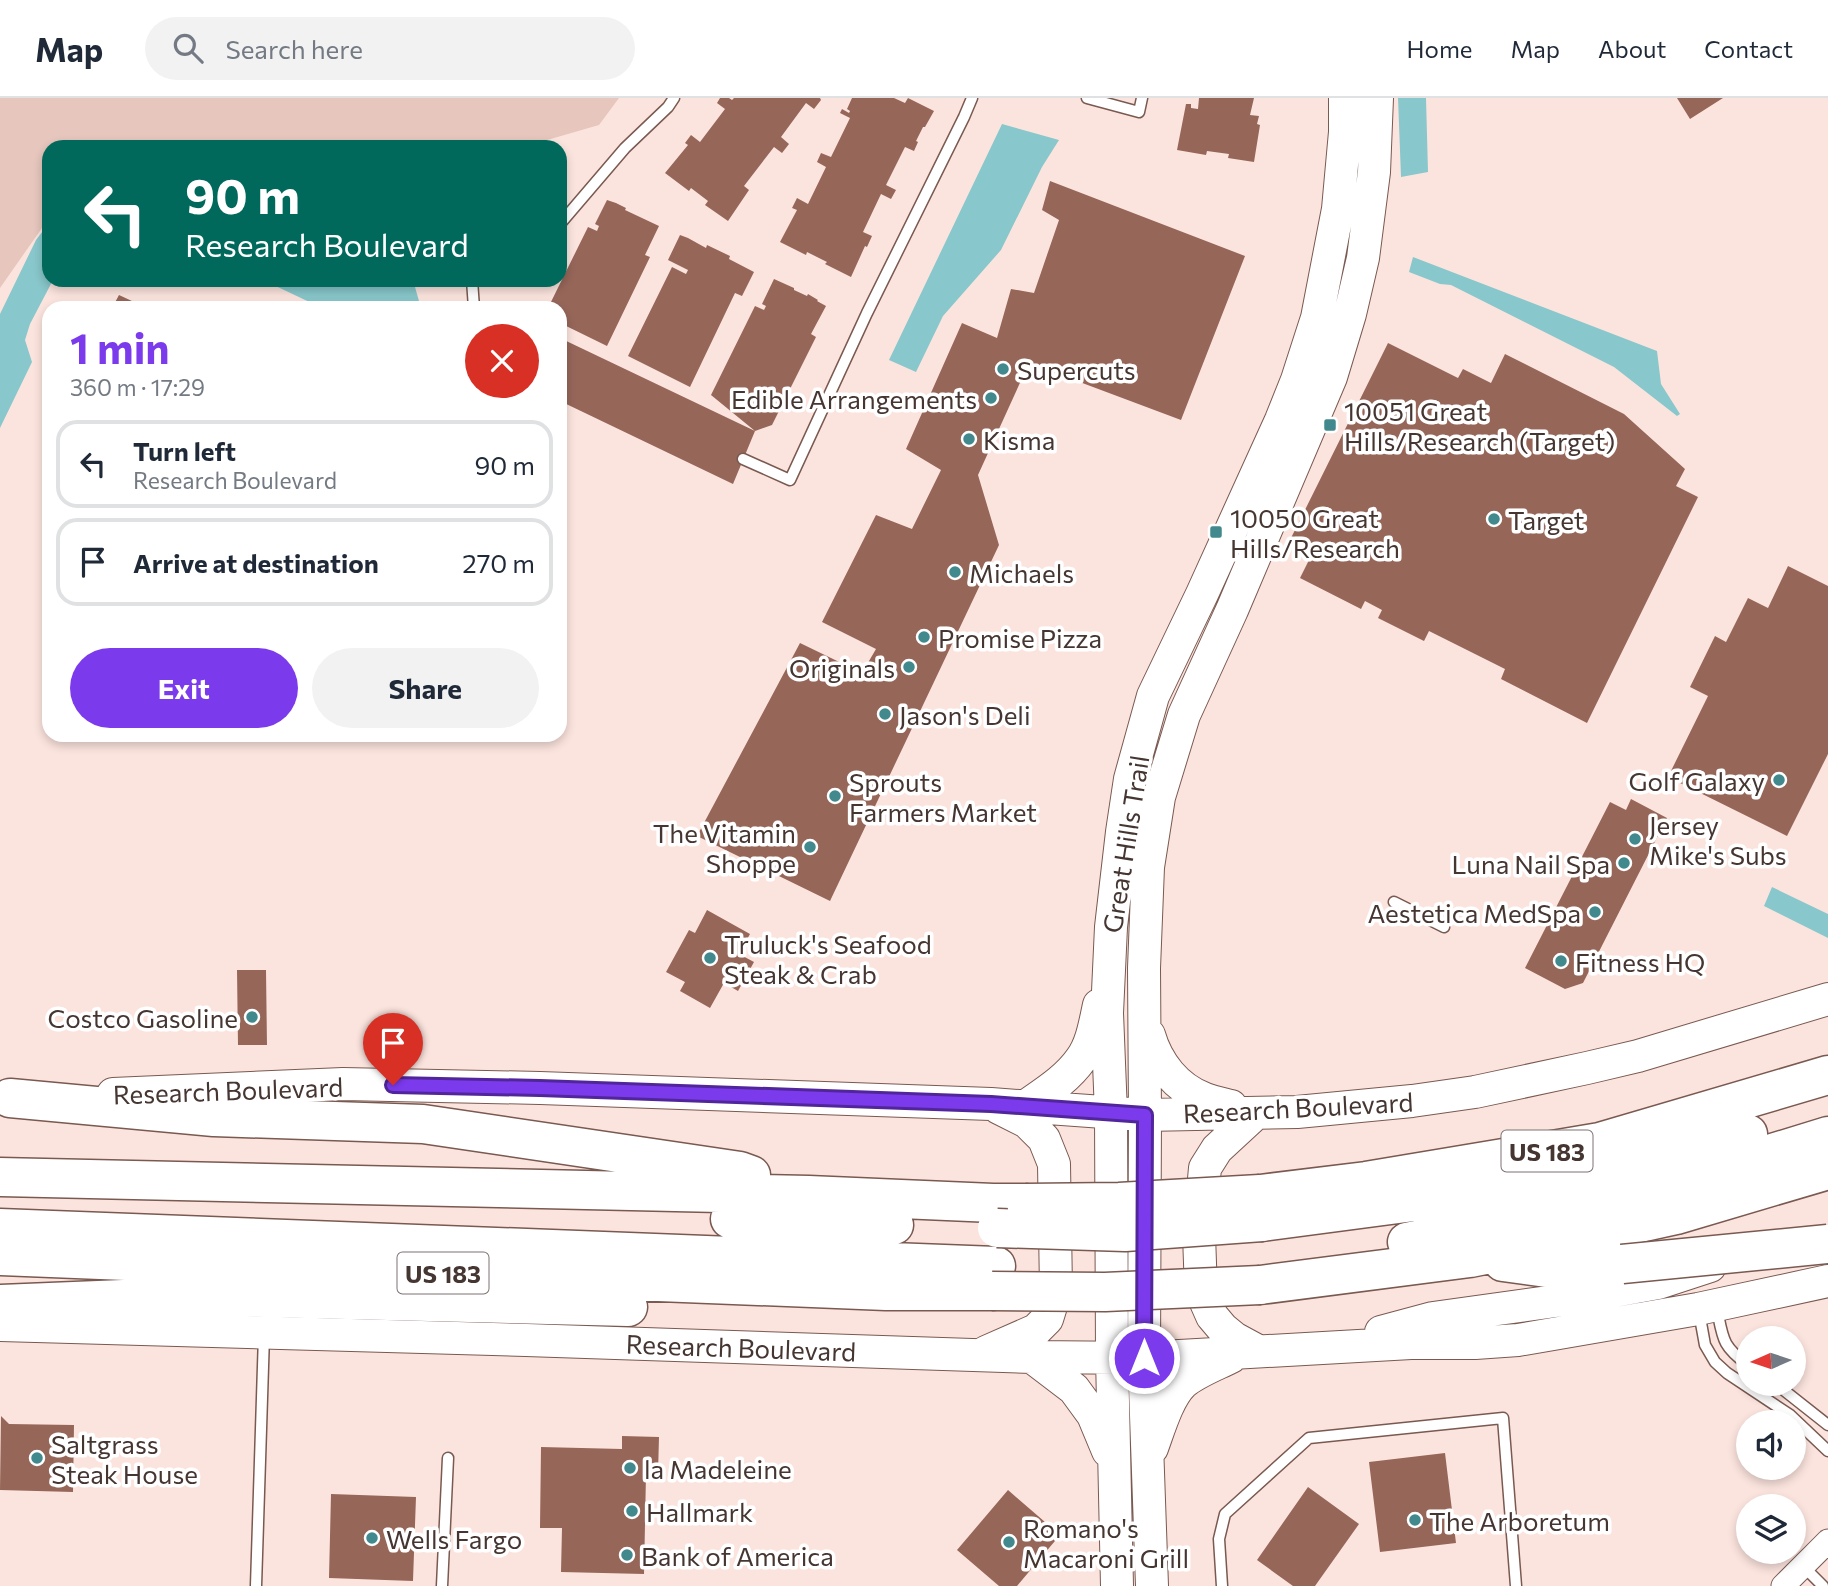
<!DOCTYPE html>
<html lang="en">
<head>
<meta charset="utf-8">
<style>
	body { margin:0; font-family:Commissioner,sans-serif; background:#f2f2f3; color:#1f2937; height:100vh; display:flex; flex-direction:column; font-size:26px; white-space:nowrap }
	* { box-sizing:border-box; margin:0 }
	p { font-size:23px; color:#747a83 }
	.icon { flex:none; width:38px; height:38px; fill:none; stroke:currentColor; stroke-width:2; stroke-linecap:round; stroke-linejoin:round }
	.map { position:relative; flex:1; overflow:hidden }
	.panel { position:absolute; left:42px; top:203px; width:525px; height:441px; display:flex; flex-direction:column; background:#fff; border-radius:21px; box-shadow:0 4px 10px #0003 }
	.panel>* { flex:none }
	.guide { position:absolute; left:42px; top:42px; width:525px; height:147px; border-radius:21px; box-shadow:0 4px 10px #0003; background:#00695c; color:#fff; overflow:hidden }
	.needle { width:46px; rotate:267deg }
	.fabs { position:absolute; left:1736px; top:1228px; display:grid; gap:14px }
	.fabs a { display:grid; place-items:center; width:70px; height:70px; border-radius:50%; background:#fff; box-shadow:0 4px 10px #0003; font-size:35px }
	.pin { position:absolute; display:grid; place-items:center; width:60px; height:60px; color:#fff; margin:-72px -30px; border-radius:50% 50% 50% 0; rotate:-45deg; box-shadow:0 0 7px #0007 }
	.pin .icon { rotate:45deg }
	.me { position:absolute; width:77px; margin:-38px; rotate:0deg; stroke-linejoin:round; filter:drop-shadow(0 0 5px #0008) }
	.turn { display:flex; align-items:center; gap:24px; height:147px; padding:0 28px; font-size:32px }
	.turn .icon { width:91px; height:91px; stroke-width:2.5 }
	.turn b { display:block; font-size:49px; line-height:60px }
	.round { display:grid; place-items:center; flex:none; width:74px; height:74px; border-radius:37px; background:#f2f2f3 }
	.overview { display:flex; align-items:center; justify-content:space-between; height:119px; padding:0 28px }
	h1 { font-size:42px; font-weight:700; line-height:52px; color:#7c3aed }
	.action { display:flex; gap:14px; margin-top:auto; padding:14px 28px }
	.action a { flex:1; height:80px; border-radius:42px; background:#7c3aed; color:#fff; font-size:28px; font-weight:700; line-height:80px; text-align:center }
	.action a+a { background:#f2f2f3; color:#1f2937 }
	ul { padding:0; list-style:none }
	li { display:flex; align-items:center; gap:21px; height:88px; margin:0 14px 10px; padding:0 14px; border:4px solid #e0e1e3; border-radius:21px }
	li div { flex:1 }
	li b { display:block; font-size:26px }
	li em { font-style:normal }
	header { display:flex; align-items:center; gap:42px; box-sizing:border-box; height:98px; padding:0 35px; background:#fff; border-bottom:2px solid #e0e1e3 }
	header strong { font-size:33px }
	nav { display:flex; gap:38px; margin-inline-start:auto; font-size:24px }
	.search { width:490px; height:63px; background:#f2f2f3; display:flex; align-items:center; gap:18px; box-sizing:border-box; padding:0 24px; border-radius:38px; color:#747a83; font-size:26px }
	.map>svg:first-child { display:block }
	.green { fill:#e6c6bd }
	.water { fill:#88c7cb }
	.building { fill:#966659 }
	.lines { fill:none; stroke-linecap:round; stroke-linejoin:round }
	.lane-casing { stroke:#795950; stroke-width:13 }
	.street-casing { stroke:#795950; stroke-width:25 }
	.secondary-casing { stroke:#795950; stroke-width:34 }
	.highway-casing { stroke:#795950; stroke-width:41 }
	.lane { stroke:#fff; stroke-width:10 }
	.street { stroke:#fff; stroke-width:23 }
	.secondary { stroke:#fff; stroke-width:32 }
	.highway { stroke:#fff; stroke-width:38 }
	.highway-bridge-casing { stroke:#795950; stroke-width:41; stroke-linecap:butt }
	.highway-bridge { stroke:#fff; stroke-width:38 }
	.route-casing { stroke:#51269a; stroke-width:18 }
	.route { stroke:#7c3aed; stroke-width:12 }
	.poi-dot { fill:#41898d; stroke:#fff; stroke-width:2.5 }
	.labels { text-anchor:middle; dominant-baseline:central; stroke-width:7; stroke-linejoin:round; paint-order:stroke }
	.shield { fill:#fff; stroke:#7d7270; stroke-width:2 }
	.shield-label { font-size:24px; font-weight:bold; fill:#453632 }
	.poi-label { font-size:26px; fill:#453632; stroke:#fff; text-anchor:start }
	.street-label { font-size:26px; fill:#453632; stroke:#fff }
</style>
</head>
<body>
<header>
<strong>Map</strong>
<div class="search"><svg class="icon" aria-label="search" viewBox="0 0 24 24"><circle cx="10" cy="10" r="6"/><path d="M15 15l6 6"/></svg>Search here</div>
<nav><a>Home</a><a>Map</a><a>About</a><a>Contact</a></nav>
</header>
<div class="map">
<svg width="1828" height="1488" viewBox="0 0 1828 1488">
	<rect width="100%" height="100%" fill="#fce4de"/>
	<!-- green -->
	<path class="green" d="M0,0H619L599,27L523,49H49V120L0,190Z"/>
	<!-- water -->
	<path class="water" d="M1398,0H1426L1428,74L1401,79Z
		M1002,26L1059,42L1042,69L1001,152L943,218L916,274L889,262Z
		M49,125V182H53L30,226L25,242L32,264L0,330V216L36,142Z
		M1413,159L1657,253L1661,286L1680,316L1677,318L1614,269L1451,187L1440,186L1409,174Z
		M263,182H413L421,210H322Z
		M1772,789L1828,816V840L1764,808Z"/>
	<!-- building -->
	<path class="building" d="M720,0H729L732,2L734,0H820L821,2L814,11L806,5L781,39L789,46L782,55L774,49L744,88L749,92L728,123L705,107L708,103L691,90L689,93L665,75L688,47L685,45L691,37L700,44L725,11L717,5Z
		M852,0H894L905,5L908,0L934,13L925,29H923L916,43L918,44L914,53L905,49L886,87L896,92L891,101L881,96L863,134L872,138L867,149L865,148L851,179L825,166L827,164L807,154L806,157L780,144L797,112L792,110L797,100L808,106L826,69L817,64L821,55L831,59L850,20L840,15L842,11L849,15L850,13L847,11Z
		M1199,0H1254L1250,17L1259,18L1257,26L1260,27L1254,64L1228,60L1229,56L1207,53L1206,57L1177,52L1186,6H1191V10L1198,11Z
		M1677,0H1723L1690,21Z
		M1050,83L1245,158L1181,322L1029,265L978,377L999,447L830,803L697,738L800,545L862,575L876,551L822,524L876,417L912,431L941,372L906,351L962,225L997,240L1011,191L1034,195L1059,122L1042,112Z
		M607,102L616,105L626,110L625,112L659,128L645,157L650,159L607,248L560,225V210H548L588,129L597,133L599,128L595,126Z
		M680,137L688,140L706,150L707,147L730,158L729,161L754,174L742,198L735,195L690,289L628,258L672,169L686,176L688,172L668,162Z
		M774,181L794,190V192L807,198L808,196L818,202L817,203L826,208L811,236L816,239L772,327L755,333L711,297L755,208L764,212L766,208L762,206Z
		M119,197L147,210H112Z
		M560,240L755,333L733,386L560,303Z
		M1388,245L1458,280L1463,271L1491,285L1505,256L1624,316L1685,371L1676,388L1698,399L1587,625L1501,581L1505,571L1429,533L1424,543L1378,520L1382,512L1365,503L1361,511L1300,480L1313,454L1290,442Z
		M1788,468L1828,488V656L1787,738L1668,679L1708,598L1690,589L1715,538L1726,544L1748,500L1768,510Z
		M1631,701L1667,720L1583,885L1565,891L1525,870L1610,704L1626,712Z
		M707,812L750,836L739,856L754,864L738,893L724,885L710,910L680,893L685,884L666,874L689,832L695,835Z
		M237,872H266L267,947H238Z
		M1,1318L9,1326L74,1327L73,1394L0,1392Z
		M622,1338L659,1339L658,1376H646L644,1476L561,1474L562,1430H540L541,1349L622,1351Z
		M1445,1355L1456,1445L1380,1454L1369,1364Z
		M1308,1389L1359,1426L1315,1488H1293L1257,1462Z
		M1008,1392L1060,1437L1017,1488H999L957,1452Z
		M331,1396L416,1399L413,1483L329,1480Z"/>
	<g class="lines">
		<!-- lane casing -->
		<g class="lane-casing">
			<path id="lane" d="M1087,0L1139,14L1142,0
				M560,126L625,50L668,9L674,0
				M472,182L474,210
				M743,361L790,382L867,215L964,19L972,0
				M1394,804L1444,829
				M1717,1211C1723,1241 1722,1248 1748,1267
				M1699,1214L1705,1247L1715,1264L1727,1275L1790,1317L1828,1353
				M1776,1286L1828,1327
				M1803,1468L1823,1488
				M256,1488L264,1237
				M442,1488L448,1360
				M1222,1488L1219,1441L1225,1416L1309,1340L1503,1320L1516,1488"/>
		</g>
		<!-- street casing -->
		<g class="street-casing">
			<path id="street" d="M1783,1488L1828,1443"/>
		</g>
		<!-- secondary casing -->
		<g class="secondary-casing">
			<path id="secondary" d="M1149,937C1157,965 1176,990 1205,1001C1213,1004 1223,1006 1231,1008
				M113,996L343,986L540,990L991,1006L1145,1017L1297,1014L1412,1003L1475,994L1587,970L1638,958L1828,901
				M1026,1008C1046,994 1067,981 1081,961C1092,946 1095,925 1099,907
				M1256,1015L1217,1051L1205,1070L1199,1137L1201,1193L1212,1218L1223,1231L1234,1240L1258,1253
				M0,1227L526,1242L1032,1259L1144,1260L1411,1245H1475L1518,1242L1698,1211L1828,1183
				M1381,1234L1433,1220L1570,1201L1658,1185L1710,1168
				M986,1254L1036,1232L1047,1221L1056,1192L1054,1066L1044,1041L1027,1024L999,1010
				M1032,1259L1074,1291L1093,1317L1108,1353
				M1152,1350C1159,1331 1168,1299 1183,1285C1196,1274 1215,1267 1231,1259
				M1117,1488L1112,1259L1111,1015L1107,915L1111,829L1122,734L1130,681L1153,598L1202,496L1281,322L1297,282L1317,220L1338,111L1345,34V0
				M1152,1488L1144,1260L1145,1017L1144,870L1148,769L1159,699L1184,617L1232,512L1331,279L1350,216L1363,160L1374,74L1377,0"/>
		</g>
		<!-- highway casing -->
		<g class="highway-casing">
			<path id="highway" d="M10,1000L214,1019L423,1026L740,1073L751,1077
				M0,1079L809,1097L993,1105H1026
				M1260,1096L1366,1083L1600,1044L1828,977
				M730,1121L894,1127
				M1262,1124L1587,1081L1748,1036
				M0,1130L996,1168
				M1407,1144L1626,1100L1828,1038
				M0,1158L886,1193H992
				M1503,1164L1561,1172L1622,1166
				M1260,1187L1470,1160L1585,1137L1676,1117L1828,1072
				M0,1206L172,1199H226L628,1209"/>
		</g>
		<!-- lane -->
		<use href="#lane" class="lane"/>
		<!-- street -->
		<use href="#street" class="street"/>
		<!-- secondary -->
		<use href="#secondary" class="secondary"/>
		<!-- highway -->
		<use href="#highway" class="highway"/>
		<!-- highway-bridge casing -->
		<g class="highway-bridge-casing">
			<path id="highway-bridge" d="M1026,1105L1119,1104L1260,1096
				M997,1130L1125,1134L1262,1124
				M1622,1166L1828,1146
				M992,1193L1105,1194L1260,1187"/>
		</g>
		<!-- highway-bridge -->
		<use href="#highway-bridge" class="highway-bridge"/>
	</g>
	<g class="lines">
		<!-- route casing -->
		<g class="route-casing">
			<path id="route" d="M393,987L540,990L991,1006L1145,1017L1144,1260"/>
		</g>
		<!-- route -->
		<use href="#route" class="route"/>
	</g>
	<!-- markers -->
	<g class="poi-dot">
		<circle cx="1003" cy="271" r="7"/>
		<circle cx="991" cy="300" r="7"/>
		<rect x="1323" y="320" width="14" height="14" rx="3.5"/>
		<circle cx="969" cy="341" r="7"/>
		<circle cx="1494" cy="421" r="7"/>
		<rect x="1209" y="427" width="14" height="14" rx="3.5"/>
		<circle cx="955" cy="474" r="7"/>
		<circle cx="924" cy="539" r="7"/>
		<circle cx="909" cy="569" r="7"/>
		<circle cx="885" cy="616" r="7"/>
		<circle cx="1779" cy="682" r="7"/>
		<circle cx="835" cy="698" r="7"/>
		<circle cx="1635" cy="741" r="7"/>
		<circle cx="810" cy="749" r="7"/>
		<circle cx="1624" cy="765" r="7"/>
		<circle cx="1595" cy="814" r="7"/>
		<circle cx="710" cy="860" r="7"/>
		<circle cx="1561" cy="863" r="7"/>
		<circle cx="252" cy="919" r="7"/>
		<circle cx="37" cy="1360" r="7"/>
		<circle cx="630" cy="1370" r="7"/>
		<circle cx="632" cy="1413" r="7"/>
		<circle cx="1415" cy="1422" r="7"/>
		<circle cx="372" cy="1440" r="7"/>
		<circle cx="1009" cy="1444" r="7"/>
		<circle cx="627" cy="1457" r="7"/>
	</g>
	<g class="labels">
		<!-- shield labels -->
		<g class="shield">
			<rect x="1501.5" y="1032.5" width="91" height="41" rx="5"/>
			<rect x="397.5" y="1154.5" width="91" height="41" rx="5"/>
		</g>
		<g class="shield-label">
			<text x="1547" y="1053">US 183</text>
			<text x="443" y="1175">US 183</text>
		</g>
		<!-- poi labels -->
		<g class="poi-label">
			<text x="1017" y="271">Supercuts</text>
			<text x="977" y="300" text-anchor="end">Edible Arrangements</text>
			<text x="1344" y="312">10051 Great<tspan x="1344" dy="30">Hills/Research (Target)</tspan></text>
			<text x="983" y="341">Kisma</text>
			<text x="1230" y="419">10050 Great<tspan x="1230" dy="30">Hills/Research</tspan></text>
			<text x="1508" y="421">Target</text>
			<text x="969" y="474">Michaels</text>
			<text x="938" y="539">Promise Pizza</text>
			<text x="895" y="569" text-anchor="end">Originals</text>
			<text x="899" y="616">Jason's Deli</text>
			<text x="1765" y="682" text-anchor="end">Golf Galaxy</text>
			<text x="849" y="683">Sprouts<tspan x="849" dy="30">Farmers Market</tspan></text>
			<text x="1649" y="726">Jersey<tspan x="1649" dy="30">Mike's Subs</tspan></text>
			<text x="796" y="734" text-anchor="end">The Vitamin<tspan x="796" dy="30">Shoppe</tspan></text>
			<text x="1610" y="765" text-anchor="end">Luna Nail Spa</text>
			<text x="1581" y="814" text-anchor="end">Aestetica MedSpa</text>
			<text x="724" y="845">Truluck's Seafood<tspan x="724" dy="30">Steak &amp; Crab</tspan></text>
			<text x="1575" y="863">Fitness HQ</text>
			<text x="238" y="919" text-anchor="end">Costco Gasoline</text>
			<text x="51" y="1345">Saltgrass<tspan x="51" dy="30">Steak House</tspan></text>
			<text x="644" y="1370">la Madeleine</text>
			<text x="646" y="1413">Hallmark</text>
			<text x="1429" y="1422">The Arboretum</text>
			<text x="1023" y="1429">Romano's<tspan x="1023" dy="30">Macaroni Grill</tspan></text>
			<text x="386" y="1440">Wells Fargo</text>
			<text x="641" y="1457">Bank of America</text>
		</g>
		<!-- street labels -->
		<g class="street-label">
			<text transform="translate(1125 746) rotate(-81)">Great Hills Trail</text>
			<text transform="translate(228 992) rotate(-2)">Research Boulevard</text>
			<text transform="translate(1298 1009) rotate(-3)">Research Boulevard</text>
			<text transform="translate(741 1249) rotate(2)">Research Boulevard</text>
		</g>
	</g>
</svg>
<div class="fabs">
<a><svg class="needle" viewBox="-14 -14 28 28"><path d="M0-13l5 13h-10z" fill="#e53935"/><path d="M0 13l5-13h-10z" fill="#747a83"/></svg></a>
<a><svg class="icon" aria-label="sound" viewBox="0 0 24 24"><path d="M4 9h4l5-4v14l-5-4H4zM17 9q2 3 0 6"/></svg></a>
<a><svg class="icon" aria-label="layers" viewBox="0 0 24 24"><path d="M12 4l9 5-9 5-9-5zM3 14l9 5 9-5"/></svg></a>
</div>
<div class="pin" style="left:393px;top:987px;background:#d93025"><svg class="icon" aria-label="arrive" viewBox="0 0 24 24"><path d="M6 21V4h12l-3 4 3 4H6"/></svg></div>
<svg class="me" style="left:1144px;top:1260px" viewBox="-20 -20 40 40"><circle r="17" fill="#7c3aed" stroke="#fff" stroke-width="3"/><path d="M0-11L8 9 0 5-8 9z" fill="#fff"/></svg>
<div class="guide">
<div class="turn"><svg class="icon" aria-label="left" viewBox="0 0 24 24"><path d="M17 20v-9H6M10 6l-5 5 5 5"/></svg><div><b>90 m</b>Research Boulevard</div></div>
</div>
<section class="panel">
<div class="overview"><div><h1>1 min</h1><p>360 m · 17:29</p></div><a class="round" style="background:#d93025;color:#fff"><svg class="icon" aria-label="close" viewBox="0 0 24 24"><path d="M6 6l12 12M18 6L6 18"/></svg></a></div>
<ul>
<li><svg class="icon" aria-label="left" viewBox="0 0 24 24"><path d="M17 20v-9H6M10 6l-5 5 5 5"/></svg><div><b>Turn left</b><p>Research Boulevard</p></div><em>90 m</em></li>
<li><svg class="icon" aria-label="arrive" viewBox="0 0 24 24"><path d="M6 21V4h12l-3 4 3 4H6"/></svg><div><b>Arrive at destination</b></div><em>270 m</em></li>
</ul>
<div class="action"><a>Exit</a><a>Share</a></div>
</section>
</div>
</body>
</html>
